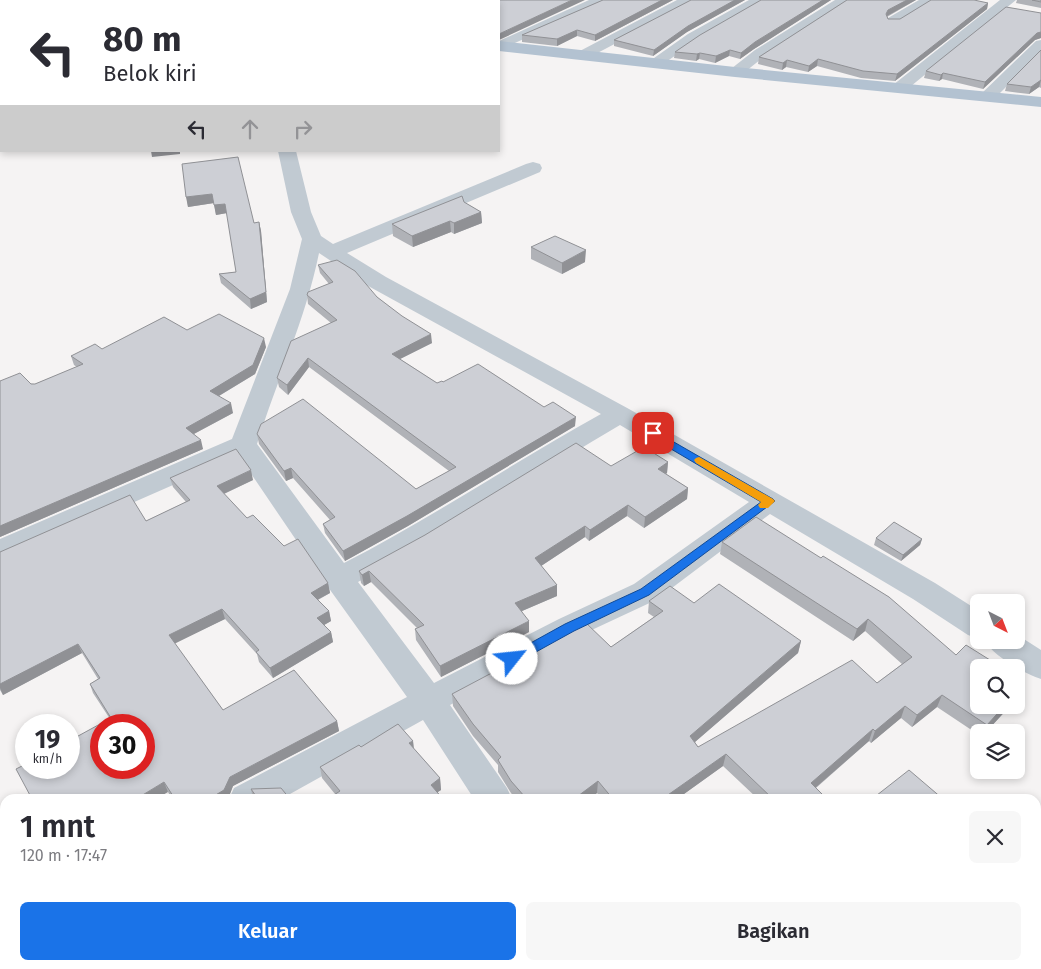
<!DOCTYPE html>
<html lang="id">
<head>
<meta charset="utf-8">
<style>
	body { margin:0; font-family:"Fira Sans",sans-serif; background:#f7f7f7; color:#2b2b33; height:100vh; display:flex; flex-direction:column; font-size:19px; white-space:nowrap }
	* { box-sizing:border-box; margin:0 }
	p { font-size:16px; color:#7c7c81 }
	.icon { flex:none; width:28px; height:28px; fill:none; stroke:currentColor; stroke-width:2; stroke-linecap:round; stroke-linejoin:round }
	.map { position:relative; flex:1; overflow:hidden }
	.side { position:absolute; left:0px; top:794px; width:1041px; height:176px; display:flex; flex-direction:column; background:#fff; border-radius:15px 15px 0 0; box-shadow:0 2px 8px #0003 }
	.side>* { flex:none }
	.banner { position:absolute; left:0px; top:0px; width:500px; height:152px; box-shadow:0 2px 8px #0003; background:#fff; color:#2b2b33; overflow:hidden }
	.needle { width:32px; rotate:138deg }
	.fabs { position:absolute; left:970px; top:594px; display:grid; gap:10px }
	.fabs a { display:grid; place-items:center; width:55px; height:55px; border-radius:8px; background:#fff; box-shadow:0 2px 8px #0003; font-size:25px }
	.speed { position:absolute; left:15px; top:714px; display:flex; gap:10px; font-size:25px; font-weight:700; text-align:center }
	.speed>* { display:grid; place-content:center; width:65px; height:65px; border-radius:50%; background:#fff; box-shadow:0 2px 8px #0003; line-height:1 }
	.speed small { font-size:12px; font-weight:400 }
	.speed .limit { border:8px solid #d22; background:#fff; color:#111 }
	.pin { position:absolute; display:grid; place-items:center; width:42px; height:42px; color:#fff; margin:-21px; border-radius:10px; box-shadow:0 2px 8px #0006 }
	.me { position:absolute; width:55px; margin:-28px; rotate:61deg; stroke-linejoin:round; filter:drop-shadow(0 0 4px #0008) }
	.turn { display:flex; align-items:center; gap:18px; height:105px; padding:0 20px; font-size:22px }
	.turn .icon { width:65px; height:65px; stroke-width:2.5 }
	.turn b { display:block; font-size:35px; line-height:42px }
	.lanes { display:flex; align-items:center; height:48px; padding:0 20px; background:#0003; justify-content:center; gap:25px; direction:ltr }
	.lanes .off { opacity:.35 }
	.round { display:grid; place-items:center; flex:none; width:52px; height:52px; border-radius:8px; background:#f7f7f7 }
	.headline { display:flex; align-items:center; justify-content:space-between; height:85px; padding:0 20px }
	h1 { font-size:30px; font-weight:600; line-height:38px }
	.action { display:flex; gap:10px; margin-top:auto; padding:10px 20px }
	.action a { flex:1; height:58px; border-radius:8px; background:#1a73e8; color:#fff; font-size:20px; font-weight:600; line-height:58px; text-align:center }
	.action a+a { background:#f7f7f7; color:#2b2b33 }
	.map>svg:first-child { display:block }
	.lines { fill:none; stroke-linecap:round; stroke-linejoin:round }
	.minor { fill:#c1cad2; fill-rule:evenodd }
	.major { fill:#b3c2d1; fill-rule:evenodd }
	.wall { fill:#b0b2b7 }
	.shaded-wall { fill:#909195 }
	.building { fill:#cdcfd5; stroke:#909195; fill-rule:evenodd }
	.route { fill:#1a73e8; stroke:#114b97 }
	.slow { fill:#f59e0b }
</style>
</head>
<body>
<div class="map">
<svg width="1041" height="969" viewBox="0 0 1041 969">
	<rect width="100%" height="100%" fill="#f5f3f3"/>
	<g class="lines">
		<!-- minor -->
		<path class="minor" d="M589,0H607L605,3L499,50V41Z
			M677,0H694L692,3L588,58H578L575,55L578,52Z
			M749,0H767L698,40L660,66H650L647,63L688,34Z
			M835,0H852L765,56L741,75H729L727,72L755,50Z
			M919,0H936L898,24H888L886,21L888,18Z
			M1000,0H1016L905,91H893L891,88L893,85Z
			M1041,40V52L993,100H981L979,97L981,94L1036,41Z
			M278,151H296L311,212L321,236L333,244L526,164L533,162L540,164L542,168L540,172L347,253L386,277L629,409L935,583L979,611V639L968,635L913,599L770,514L656,600L581,635L450,705L507,788L512,799H474L423,720L281,799H229L234,788L407,697L328,587L239,456L0,561V539L232,439L290,289L302,239L291,212ZM319,253L370,287L601,414C514,462 432,518 344,563L257,444C277,380 306,318 319,253ZM620,425L749,502L634,584L559,619L434,683L358,582C448,534 532,476 620,425Z
			M1016,634L1041,650V679C1024,673 993,656 984,640H1016Z
			M5,902V941L0,943V904Z
			M582,965H625L627,969H584Z
			M891,965H937L935,969H889Z"/>
		<!-- major -->
		<path class="major" d="M0,3H1V11H0Z
			M499,41L735,67L1041,97V107L735,77L499,51Z"/>
	</g>
	<!-- wall -->
	<path class="wall" d="M131,0H247L244,1H135Z
		M398,0H585L499,1H403Z
		M603,0H673L595,41L577,36L557,46L522,42V35Z
		M691,0H745L687,32L653,56L614,46V40Z
		M761,0H831L754,49L740,59L729,56L715,63L699,59L696,61L674,58L675,52Z
		M847,0H916L887,17L888,19H900L988,3L987,9L895,81L861,78L817,66L808,72L786,67L782,70L758,64L759,57Z
		M1017,0H1041V8L1016,3Z
		M1041,13V38L1035,40L983,89L942,79L939,81L924,78L926,71Z
		M1041,50V88L1039,87L1029,94L1005,91L1007,84Z
		M182,164L254,223L259,222L261,231L267,302L251,309L221,283L219,274L236,272L227,213L216,215L214,203L188,207Z
		M464,202L481,212L482,223L454,234L451,232L413,247L393,236L392,224Z
		M531,247L585,262L562,274L531,259Z
		M318,265L377,297L432,343L400,359L437,383L443,382L544,407L575,426L408,526L345,561L325,533L323,524L330,520L293,478L286,481L259,444L257,434L416,489L449,471L309,367L288,395L279,387L277,378L331,323L308,304L307,295L329,284L320,273Z
		M187,330L266,347L255,374L219,396L233,413L194,434L203,449L0,537V381L35,384L77,367L74,365L71,356Z
		M668,462L667,473L666,474L688,488L687,499L644,528L627,516L589,541L585,537L541,566L557,585V596L522,611L529,632L441,677L416,640L415,629L417,628L371,582L364,586L361,583L359,571L611,466Z
		M170,478L253,480L224,494L247,518L284,546L328,583L330,593L318,600L329,611L331,621L324,625L331,632L333,642L273,678L259,662L257,654L225,619L174,643L223,710L337,721L339,731L233,786L228,799H172L168,792L110,719L93,693L90,684L98,679L82,653L3,695L0,690V552L146,521L186,502L173,487Z
		M876,538L922,539L920,545L901,561L874,545Z
		M722,542L956,655L998,665L996,668H979L1011,705L986,732H979V735L937,707L912,727L901,718L871,743L869,741L816,788L827,799H758L723,766L677,799H602L597,793L589,799H516L511,793L498,772V765L473,736L453,706L452,694L611,647L654,617L648,613L649,601L694,603L801,641L798,653L695,742L698,747L877,683L902,664L865,631L853,641L720,554Z
		M413,741L414,749L440,778L441,790L437,792L335,794L322,778L320,767L361,747Z
		M251,789L290,799H253Z
		M1036,850L1041,854V969L1036,965Z
		M687,965H748L750,969H690Z
		M798,965H866L860,969H801Z"/>
	<!-- shaded-wall -->
	<path class="shaded-wall" d="M230,0H247L244,1H228Z
		M572,0H585L499,40V34Z
		M662,0H673L595,41V35Z
		M735,0H745L687,32L653,56L654,50L688,26Z
		M823,0H831L754,49L740,59L741,53L755,42Z
		M907,0H916L887,16L886,14L888,10Z
		M988,3L987,9L895,81L897,74Z
		M577,30V36L557,46V39Z
		M1041,32V38L1035,40L983,89L985,82L1037,33Z
		M730,50L729,56L715,63L716,56Z
		M700,53L699,59L696,61L697,54Z
		M818,59L817,66L808,72L809,66Z
		M787,60L786,67L782,70L783,63Z
		M943,73L942,79L939,81L941,75Z
		M1041,80L1039,87L1029,94L1031,87Z
		M151,151H180V154L152,157Z
		M212,194L214,203L188,207L186,197Z
		M225,204L227,213L216,215L214,205Z
		M481,212L482,223L454,234V223Z
		M450,221L451,232L413,247L412,236Z
		M259,222L261,231L267,302L251,309L250,299Z
		M586,250L585,262L562,274V263Z
		M431,334L432,343L392,363V354Z
		M264,338L266,347L255,374L212,400L210,391Z
		M308,358L309,367L288,395L287,385Z
		M231,403L233,413L188,437L186,428Z
		M576,417L575,426L408,526L345,561L343,551Z
		M201,440L203,449L0,537V526Z
		M668,462L667,473L657,480L658,469Z
		M291,468L293,478L286,481L284,471Z
		M251,470L253,480L219,496L217,486Z
		M688,488L687,499L644,528L645,517Z
		M628,505L627,516L589,541L590,530Z
		M585,526V537L535,570V558Z
		M922,539L920,545L901,561L903,555Z
		M369,571L371,582L364,586L362,575Z
		M328,583L330,593L313,602L311,593Z
		M557,585V596L515,614V603Z
		M222,609L225,619L172,645L169,635Z
		M329,611L331,621L319,628L317,618Z
		M868,619L865,631L853,641L857,629Z
		M529,621V632L441,677L440,666Z
		M331,632L333,642L273,678L270,668Z
		M801,641L798,653L688,748L690,736Z
		M78,644L82,653L3,695L0,688V684Z
		M1022,687L1017,699H1016V693Z
		M942,695L937,707L912,727L917,715Z
		M1005,705H1011L986,732H984L987,725Z
		M905,706L901,718L871,743L875,731Z
		M337,721L339,731L233,786L228,799H209L230,777Z
		M873,729L869,741L807,795L811,783Z
		M413,741L414,752L409,743Z
		M726,754L723,766L677,799H664L665,797Z
		M440,778L441,790L432,796L431,785Z
		M598,781L597,793L589,799H574Z
		M164,782L168,792L156,799H136Z
		M855,965H866L860,969H849Z"/>
	<!-- building -->
	<path class="building" d="M147,0H230L228,1H231H151Z
		M425,0H572L499,34V1H431Z
		M603,0H662L595,35L577,30L557,39L522,35Z
		M691,0H735L688,26L654,50L614,40Z
		M761,0H823L755,42L741,53L730,50L716,56L700,53L697,54L675,52L700,35Z
		M847,0H907L888,10L886,14L888,19H900L931,0H974L988,3L897,74L863,71L818,59L809,66L787,60L783,63L759,57Z
		M1032,0H1041V2Z
		M1006,7L1041,13V32L1037,33L985,82L943,73L941,75L926,71Z
		M1041,50V80L1031,87L1007,84Z
		M238,157L254,223L259,222L266,292L250,299L219,274L236,272L225,204L214,205L212,194L186,197L182,164Z
		M462,196L464,202L481,212L454,223L450,221L412,236L392,224Z
		M555,236L586,250L562,263L531,247Z
		M337,260L355,271L377,297L402,316L431,334L392,354L437,383L442,381L443,382L478,364L544,407L553,402L576,417L407,516L343,551L323,524L335,517L291,468L284,471L257,434L261,424L303,399L416,489L456,467L308,358L287,385L277,378L291,341L337,320L307,295L308,292L333,282L318,265Z
		M219,314L264,338L253,365L210,391L231,403L186,428L201,440L0,526V381L20,373L31,384H35L83,364L71,356L95,344L102,349L164,317L187,330Z
		M576,443L611,466L644,447L668,462L658,469L688,488L645,517L628,505L590,530L585,526L535,558L557,585L515,603L529,621L440,666L415,629L424,625L369,571L362,575L359,571L425,535Z
		M236,449L251,470L217,486L247,518L253,515L284,546L298,539L328,583L311,593L329,611L317,618L331,632L270,668L256,652L259,650L222,609L169,635L223,710L294,670L337,721L230,777L224,790L209,799H175L164,782L136,799H32L16,769L26,764V768H69V741L111,718L90,684L100,678L78,644L0,684V552L130,495L146,521L190,500L170,478ZM101,725H144V768H101Z
		M756,517L821,558L823,556L889,597L956,655L966,645L998,665L995,668H979V705H1005L987,725L942,695L917,715L905,706L875,731L873,729L811,783L827,799H773L726,754L665,797L667,799H613L598,781L574,799H522L525,797L511,781L498,760L501,757L473,724L452,694L586,623L611,647L663,611L649,601L670,586L694,603L719,584L801,641L690,736L698,747L852,660L877,683L912,657L868,619L857,629L722,542Z
		M894,522L922,539L903,555L876,538Z
		M1016,683L1022,687L1016,693Z
		M398,724L413,741L409,743L440,778L431,785L443,799H328L340,791L320,767L359,745L361,747Z
		M909,770L943,799H872Z
		M281,788L290,799H258L251,789Z
		M1036,850L1041,854V951L1036,947Z
		M52,965H565L569,969H54Z
		M697,965H747L750,969H700Z
		M811,965H855L849,969H814Z
		M972,965H980L985,969H968Z"/>
	<!-- route -->
	<path class="route" d="M653,430L773,499L775,501L649,595L574,631L516,663L512,664L507,663L505,659L507,656L565,624L641,589L761,502L649,436L648,433Z"/>
	<!-- slow -->
	<path class="slow" d="M699,457L773,499L775,501L768,508H760L758,505L761,502L696,463L694,460L696,458Z"/>
</svg>
<div class="fabs">
<a><svg class="needle" viewBox="-14 -14 28 28"><path d="M0-13l5 13h-10z" fill="#e53935"/><path d="M0 13l5-13h-10z" fill="#7c7c81"/></svg></a>
<a><svg class="icon" aria-label="search" viewBox="0 0 24 24"><circle cx="10" cy="10" r="6"/><path d="M15 15l6 6"/></svg></a>
<a><svg class="icon" aria-label="layers" viewBox="0 0 24 24"><path d="M12 4l9 5-9 5-9-5zM3 14l9 5 9-5"/></svg></a>
</div>
<div class="speed"><div>19<small>km/h</small></div><div class="limit">30</div></div>
<div class="pin" style="left:653px;top:433px;background:#d93025"><svg class="icon" aria-label="arrive" viewBox="0 0 24 24"><path d="M6 21V4h12l-3 4 3 4H6"/></svg></div>
<svg class="me" style="left:512px;top:659px" viewBox="-20 -20 40 40"><circle r="19" fill="#fff"/><path d="M0-13L10 11 0 6-10 11z" fill="#1a73e8"/></svg>
<div class="banner">
<div class="turn"><svg class="icon" aria-label="left" viewBox="0 0 24 24"><path d="M17 20v-9H6M10 6l-5 5 5 5"/></svg><div><b>80 m</b>Belok kiri</div></div>
<div class="lanes"><svg class="icon" aria-label="left" viewBox="0 0 24 24"><path d="M17 20v-9H6M10 6l-5 5 5 5"/></svg><svg class="icon off" aria-label="ahead" viewBox="0 0 24 24"><path d="M12 20V5M6 11l6-6 6 6"/></svg><svg class="icon off" aria-label="right" viewBox="0 0 24 24"><path d="M7 20v-9h11M14 6l5 5-5 5"/></svg></div>
</div>
<section class="side">
<div class="headline"><div><h1>1 mnt</h1><p>120 m · 17:47</p></div><a class="round"><svg class="icon" aria-label="close" viewBox="0 0 24 24"><path d="M6 6l12 12M18 6L6 18"/></svg></a></div>
<div class="action"><a>Keluar</a><a>Bagikan</a></div>
</section>
</div>
</body>
</html>
